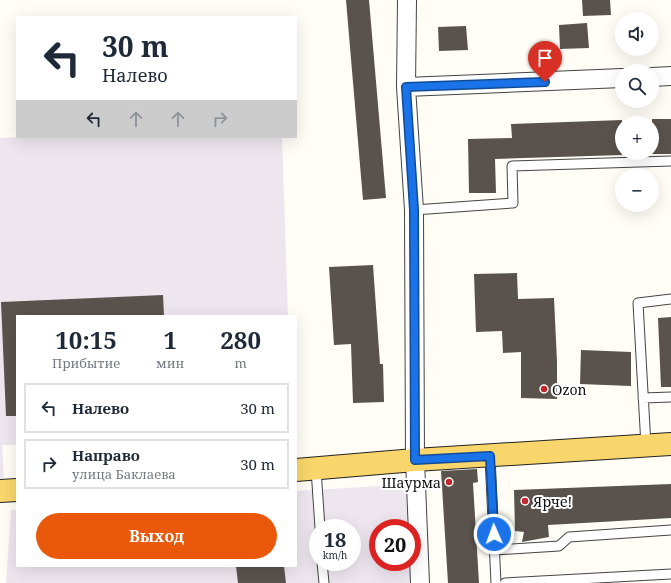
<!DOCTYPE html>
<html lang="ru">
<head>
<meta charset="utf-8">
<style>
	body { margin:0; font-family:"Noto Serif",serif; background:#f6f6f7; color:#1f2937; height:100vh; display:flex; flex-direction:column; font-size:15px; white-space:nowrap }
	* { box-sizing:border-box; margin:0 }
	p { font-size:13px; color:#747a83 }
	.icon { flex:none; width:22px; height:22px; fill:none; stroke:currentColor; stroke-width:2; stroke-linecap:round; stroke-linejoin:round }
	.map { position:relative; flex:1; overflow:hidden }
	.panel { position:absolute; left:16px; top:315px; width:281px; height:252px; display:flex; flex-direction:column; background:#fff; border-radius:0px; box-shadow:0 4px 16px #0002 }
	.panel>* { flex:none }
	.top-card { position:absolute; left:16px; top:16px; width:281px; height:122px; border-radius:0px; box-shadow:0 4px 16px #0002; background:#fff; color:#1f2937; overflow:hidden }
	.tools { position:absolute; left:615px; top:12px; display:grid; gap:8px }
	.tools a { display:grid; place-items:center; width:44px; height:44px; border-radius:50%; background:#fff; box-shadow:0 4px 16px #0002; font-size:20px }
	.speed { position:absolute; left:309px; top:519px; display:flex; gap:8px; font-size:20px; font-weight:700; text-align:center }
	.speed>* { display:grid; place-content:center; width:52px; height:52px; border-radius:50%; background:#fff; box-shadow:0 4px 16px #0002; line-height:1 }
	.speed small { font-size:10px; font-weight:400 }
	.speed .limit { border:6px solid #d22; background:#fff; color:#111 }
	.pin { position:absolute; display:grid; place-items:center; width:34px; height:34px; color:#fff; margin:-41px -17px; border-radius:50% 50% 50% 0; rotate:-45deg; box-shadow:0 0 4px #0007 }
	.pin .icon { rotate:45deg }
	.me { position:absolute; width:44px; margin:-22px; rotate:358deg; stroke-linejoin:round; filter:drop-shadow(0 0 3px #0008) }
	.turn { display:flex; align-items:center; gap:14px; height:84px; padding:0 20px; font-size:18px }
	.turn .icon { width:52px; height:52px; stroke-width:2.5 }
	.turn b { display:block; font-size:28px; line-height:34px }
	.lanes { display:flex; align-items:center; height:38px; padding:0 20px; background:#0003; justify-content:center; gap:20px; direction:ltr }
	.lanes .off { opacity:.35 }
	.eta { display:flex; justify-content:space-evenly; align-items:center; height:68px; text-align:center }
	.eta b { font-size:24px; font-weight:700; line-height:28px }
	.primary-button { display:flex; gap:8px; margin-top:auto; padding:8px 20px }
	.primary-button a { flex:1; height:46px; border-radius:24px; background:#ea580c; color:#fff; font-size:16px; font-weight:700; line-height:46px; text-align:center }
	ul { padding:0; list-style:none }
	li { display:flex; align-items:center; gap:12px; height:50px; margin:0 8px 6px; padding:0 12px; border:2px solid #e0e1e3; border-radius:0px }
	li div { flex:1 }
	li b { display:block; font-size:15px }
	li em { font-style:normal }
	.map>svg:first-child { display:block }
	.industrial { fill:#eee6ef; fill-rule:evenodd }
	.building { fill:#5a524d }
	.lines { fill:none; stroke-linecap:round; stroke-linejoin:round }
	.lane-casing { stroke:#444; stroke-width:11 }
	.street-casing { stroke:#444; stroke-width:20 }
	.primary-casing { stroke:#222; stroke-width:24 }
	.lane { stroke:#fff; stroke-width:9 }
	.street { stroke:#fff; stroke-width:18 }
	.primary { stroke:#f9d66b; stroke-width:22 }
	.route-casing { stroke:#114b97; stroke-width:10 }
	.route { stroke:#1a73e8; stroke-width:7 }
	.poi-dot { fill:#c4262e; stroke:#fff; stroke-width:1.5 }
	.labels { text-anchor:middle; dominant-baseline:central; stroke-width:4; stroke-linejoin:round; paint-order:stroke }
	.poi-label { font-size:14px; fill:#111; stroke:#fff; text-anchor:start }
</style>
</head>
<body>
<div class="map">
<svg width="671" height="583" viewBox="0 0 671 583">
	<rect width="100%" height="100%" fill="#fffdf5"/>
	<!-- industrial -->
	<path class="industrial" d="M17,137H282L288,316H17V445H2L4,478H0V138Z
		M411,484L415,583H6L11,510H17V566H296V491ZM318,528H352V562H318ZM378,528H412V562H378Z"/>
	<!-- building -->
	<path class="building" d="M346,0H369L386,198L363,200Z
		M582,0H610L611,15L583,16Z
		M587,23L589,48L560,49L559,25Z
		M466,26L468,50L439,51L438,27Z
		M652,119H671V154H652Z
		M622,120V155L495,159L496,193H469L468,139L512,138L511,124Z
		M373,265L380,364H383L384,402L353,403L351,344L334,345L329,267Z
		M517,273L518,299L554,298L557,362V399L521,398V352L503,353L502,331L476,332L474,274Z
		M163,295L164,316H17V416H6L1,302Z
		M671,317V387H661L658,318Z
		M581,350L631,352V386L580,384Z
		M477,469L478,482L473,483L479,583H448L441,471Z
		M671,484V518L548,525L549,537L522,542L524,532L515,531L514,490Z
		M236,566H284L286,583H238Z"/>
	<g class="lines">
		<!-- lane casing -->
		<g class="lane-casing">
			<path id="lane" d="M414,210L513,203L512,166L671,161
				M643,398L671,397
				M646,446L638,303L671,299
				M490,457L496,583
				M316,469L320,528
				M494,550L559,546L569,537L671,530
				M322,562L324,583
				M505,583L671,574"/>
		</g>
		<!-- street casing -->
		<g class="street-casing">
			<path id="street" d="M407,0L406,87L414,210L415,460L420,583
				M652,77L671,76
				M406,87L622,78"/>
		</g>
		<!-- primary casing -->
		<g class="primary-casing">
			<path id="primary" d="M296,470L415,460L671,444
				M0,491L17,490"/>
		</g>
		<!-- lane -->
		<use href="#lane" class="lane"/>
		<!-- street -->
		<use href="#street" class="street"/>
		<!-- primary -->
		<use href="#primary" class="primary"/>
	</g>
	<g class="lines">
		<!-- route casing -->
		<g class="route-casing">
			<path id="route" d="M494,534L490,456L415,460L414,210L406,87L545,82"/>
		</g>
		<!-- route -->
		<use href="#route" class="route"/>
	</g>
	<!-- markers -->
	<g class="poi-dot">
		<circle cx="544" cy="389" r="4"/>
		<circle cx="449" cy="482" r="4"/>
		<circle cx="525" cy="501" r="4"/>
	</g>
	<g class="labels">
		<!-- poi labels -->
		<g class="poi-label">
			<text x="552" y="389">Ozon</text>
			<text x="441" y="482" text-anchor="end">Шаурма</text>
			<text x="533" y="501">Ярче!</text>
		</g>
	</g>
</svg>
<div class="tools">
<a><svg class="icon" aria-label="sound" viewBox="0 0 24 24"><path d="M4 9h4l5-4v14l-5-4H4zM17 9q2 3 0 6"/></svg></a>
<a><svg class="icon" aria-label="search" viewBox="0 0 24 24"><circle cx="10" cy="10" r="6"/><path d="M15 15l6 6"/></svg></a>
<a>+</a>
<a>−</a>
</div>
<div class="speed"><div>18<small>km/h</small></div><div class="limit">20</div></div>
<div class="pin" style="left:545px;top:82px;background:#d93025"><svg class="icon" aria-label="arrive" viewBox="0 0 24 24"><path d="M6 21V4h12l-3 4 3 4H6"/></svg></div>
<svg class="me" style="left:494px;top:534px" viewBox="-20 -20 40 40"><circle r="17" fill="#1a73e8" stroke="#fff" stroke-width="3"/><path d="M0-11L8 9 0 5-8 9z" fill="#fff"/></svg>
<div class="top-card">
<div class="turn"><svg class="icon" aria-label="left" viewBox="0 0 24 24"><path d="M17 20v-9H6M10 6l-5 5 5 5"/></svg><div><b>30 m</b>Налево</div></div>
<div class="lanes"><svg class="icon" aria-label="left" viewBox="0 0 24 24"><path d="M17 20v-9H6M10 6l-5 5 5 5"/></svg><svg class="icon off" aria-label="ahead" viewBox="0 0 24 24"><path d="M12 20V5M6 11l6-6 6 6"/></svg><svg class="icon off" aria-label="ahead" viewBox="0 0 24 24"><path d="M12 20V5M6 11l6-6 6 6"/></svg><svg class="icon off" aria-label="right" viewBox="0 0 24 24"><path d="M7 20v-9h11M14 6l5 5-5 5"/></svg></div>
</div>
<section class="panel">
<div class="eta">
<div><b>10:15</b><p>Прибытие</p></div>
<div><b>1</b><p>мин</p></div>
<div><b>280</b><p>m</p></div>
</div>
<ul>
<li><svg class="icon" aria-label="left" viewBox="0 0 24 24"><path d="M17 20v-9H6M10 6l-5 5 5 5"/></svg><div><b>Налево</b></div><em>30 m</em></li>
<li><svg class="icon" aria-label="right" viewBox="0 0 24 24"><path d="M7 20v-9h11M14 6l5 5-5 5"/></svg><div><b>Направо</b><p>улица Баклаева</p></div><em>30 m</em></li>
</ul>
<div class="primary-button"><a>Выход</a></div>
</section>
</div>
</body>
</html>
